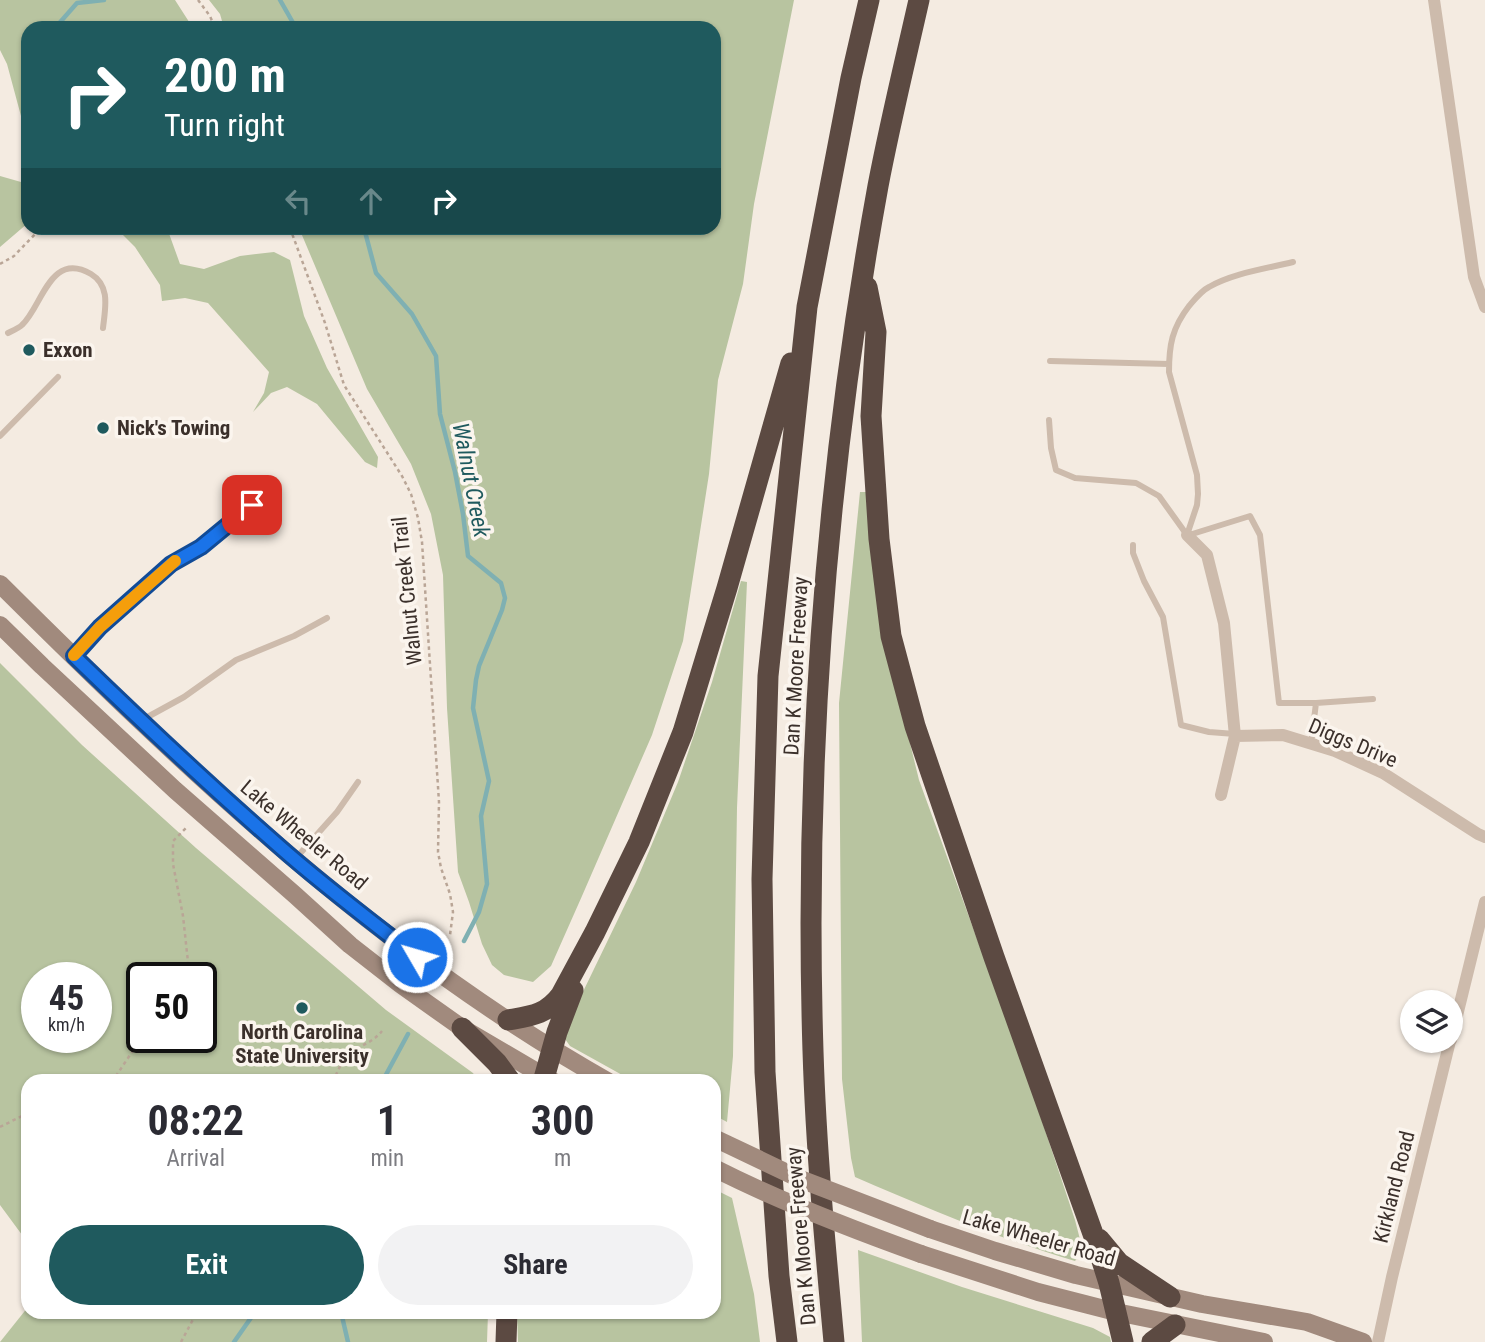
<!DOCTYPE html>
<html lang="en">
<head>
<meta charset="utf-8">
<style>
	body { margin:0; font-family:"Roboto Condensed",sans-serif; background:#f2f2f3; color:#2b2b33; height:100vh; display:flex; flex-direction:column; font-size:26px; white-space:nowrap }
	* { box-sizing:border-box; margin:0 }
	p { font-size:23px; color:#7c7c81 }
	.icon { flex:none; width:38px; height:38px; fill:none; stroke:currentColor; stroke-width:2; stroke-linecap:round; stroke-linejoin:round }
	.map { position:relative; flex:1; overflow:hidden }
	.side { position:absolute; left:21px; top:1074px; width:700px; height:245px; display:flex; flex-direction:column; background:#fff; border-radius:21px; box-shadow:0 2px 5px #0004 }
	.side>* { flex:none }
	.banner { position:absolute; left:21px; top:21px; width:700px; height:214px; border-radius:21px; box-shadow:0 2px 5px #0004; background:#1f5a5e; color:#fff; overflow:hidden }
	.controls { position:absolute; left:1400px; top:990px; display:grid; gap:14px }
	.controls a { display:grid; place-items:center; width:63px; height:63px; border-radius:50%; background:#fff; box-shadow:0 2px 5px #0004; font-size:35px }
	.speed { position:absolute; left:21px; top:962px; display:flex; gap:14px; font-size:35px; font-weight:700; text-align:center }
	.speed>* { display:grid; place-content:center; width:91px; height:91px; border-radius:50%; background:#fff; box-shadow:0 2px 5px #0004; line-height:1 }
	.speed small { font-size:18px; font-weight:400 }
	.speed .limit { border:4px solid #111; border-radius:10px; background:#fff; color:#111 }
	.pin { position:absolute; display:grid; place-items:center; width:60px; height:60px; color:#fff; margin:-30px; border-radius:14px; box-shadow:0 4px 10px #0006 }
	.me { position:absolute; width:77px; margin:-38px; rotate:308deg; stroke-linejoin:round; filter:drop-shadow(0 0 5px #0008) }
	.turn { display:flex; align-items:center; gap:24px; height:147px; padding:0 28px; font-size:32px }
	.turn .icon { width:91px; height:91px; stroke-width:2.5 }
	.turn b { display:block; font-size:49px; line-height:60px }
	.lanes { display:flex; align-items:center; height:66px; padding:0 28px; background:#0003; justify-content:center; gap:35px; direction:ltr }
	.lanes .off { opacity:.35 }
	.eta { display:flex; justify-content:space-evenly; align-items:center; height:119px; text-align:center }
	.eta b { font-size:42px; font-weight:700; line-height:49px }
	.action { display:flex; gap:14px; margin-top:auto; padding:14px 28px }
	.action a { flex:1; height:80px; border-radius:42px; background:#1f5a5e; color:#fff; font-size:28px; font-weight:700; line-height:80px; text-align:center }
	.action a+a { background:#f2f2f3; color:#2b2b33 }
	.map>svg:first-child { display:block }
	.green { fill:#b8c4a0; fill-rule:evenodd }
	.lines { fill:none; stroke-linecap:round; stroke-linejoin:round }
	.stream { stroke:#7fb0b2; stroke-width:4.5 }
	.path { stroke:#b9a596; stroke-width:2.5; stroke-dasharray:3.5 3.5; stroke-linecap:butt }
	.lane { stroke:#cdbbac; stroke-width:6 }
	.street { stroke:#cdbbac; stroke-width:12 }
	.secondary { stroke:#a18a7d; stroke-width:18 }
	.highway { stroke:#5c4a42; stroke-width:21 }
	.secondary-bridge { stroke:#a18a7d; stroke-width:18 }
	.route-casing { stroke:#114b97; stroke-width:18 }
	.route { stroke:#1a73e8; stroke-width:12 }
	.slow { stroke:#f59e0b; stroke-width:12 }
	.poi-dot { fill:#1f5a5e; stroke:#fbf5ee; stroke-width:2.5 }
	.labels { text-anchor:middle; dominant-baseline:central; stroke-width:7; stroke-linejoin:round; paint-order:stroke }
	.poi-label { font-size:21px; font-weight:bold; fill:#3b302b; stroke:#fbf5ee; text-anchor:start }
	.street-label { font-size:21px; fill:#3b302b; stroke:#fbf5ee }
	.water-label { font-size:23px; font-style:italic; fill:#1f5a5e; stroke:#fbf5ee }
</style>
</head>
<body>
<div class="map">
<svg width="1485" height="1342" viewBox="0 0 1485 1342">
	<rect width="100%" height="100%" fill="#f4ebe1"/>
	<!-- green -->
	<path class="green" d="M0,0H175L193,28H28V142L7,64L0,50Z
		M209,0H794L754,204L743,284L718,380L709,474L683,641L652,735L582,896L551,966L533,982L504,975L492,965L482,944L469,902L458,872L447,708L443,575L431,514L411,464L367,389L299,228H714V28H224L220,14Z
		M0,176L28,184V223L0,247Z
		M116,228H167L180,264L204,269L240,256L274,252L290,260L304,316L327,368L378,457L377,468L365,462L317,404L287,387L271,393L253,412L264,393L269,372L208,303L185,298L162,301L160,285L135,247Z
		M860,492H866L885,641L919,780L1026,1073L1075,1220L1083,1251L1075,1261C1000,1239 927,1208 855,1177L851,1158L842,1079L839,703Z
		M741,581L747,582L737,808L733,1056L727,1122L714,1115V1082L633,1081L570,1046L565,1039L579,1000L636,882L678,782L712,682Z
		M0,663L82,745L196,848L386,1010L473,1073L478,1081L28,1082V1243L0,1205ZM37,978H96V1038H37ZM142,978H201V1038H142Z
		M714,1189L732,1198L754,1294L760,1342H518L517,1313L714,1312Z
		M858,1250L962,1287L1093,1328L1110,1337L1111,1342H862Z
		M28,1307V1312L488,1313L487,1342H0Z"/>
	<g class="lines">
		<!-- stream -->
		<path class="stream" d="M280,0L296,28
			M55,28L77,3L104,0
			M364,228L376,273L412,314L436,356L440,414L455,472L463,514L468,556L501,583L505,598L502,610L479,666L476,680L473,708L489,781L481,816L487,884L479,912L464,941
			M382,1082L408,1034
			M341,1312L348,1342
			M234,1342L255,1312"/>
		<!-- path -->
		<path class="path" d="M198,0L210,16L215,28
			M290,228L325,323L344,385L402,476L411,494L418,518L422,542L439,802L438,852L441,868L450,894L453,912L450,935
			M0,264L14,256L41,228
			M181,978L188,962L183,916L173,864V841L187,827
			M112,1082L142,1037
			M333,1082C338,1071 342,1058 352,1052C363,1044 373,1042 382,1031
			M0,1127L28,1113
			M181,1342L197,1312"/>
		<!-- lane -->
		<path class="lane" d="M8,333C12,331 19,328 22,325C42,307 50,250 91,274C111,286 105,309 103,328
			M1050,361L1169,364
			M1049,420L1051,448L1056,470L1075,478L1136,483L1159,496L1187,535
			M0,436L58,377
			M1187,535L1197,505L1198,494L1197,475L1169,372C1169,345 1172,328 1189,306C1195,299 1201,291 1209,287C1234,273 1265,269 1293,262
			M1189,535L1250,516L1260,535L1279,703H1316
			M1133,545V553L1144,581L1163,617L1181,725L1209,732L1235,734
			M75,654L100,627L171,564L201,547L252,505
			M142,720L184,697L236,660L294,636L327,618
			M1311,744L1316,703L1373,699
			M296,858L337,812L358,782"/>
		<!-- street -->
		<path class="street" d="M1434,0L1474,277L1485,307
			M1187,535L1207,555L1224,623L1235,736L1283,735L1335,751L1383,773L1478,834L1485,837
			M1221,795L1235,736
			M1451,1040L1485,902
			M1378,1342L1392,1277L1450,1041"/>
		<!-- secondary -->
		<path class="secondary" d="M0,584C185,768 379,953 609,1082
			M0,625L42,666L175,790L295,895L350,945L400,984L462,1028L554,1082
			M930,1229L995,1251L1076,1275L1202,1304L1307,1322L1363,1342
			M921,1254L1038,1292L1116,1312L1264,1342"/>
		<!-- highway -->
		<path class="highway" d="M867,287L876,332L871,416L879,539L891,636L915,726L994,957L1097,1245L1109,1283L1123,1342
			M508,1020C531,1016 546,1015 561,995L595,932L639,842L683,732L727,588L791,363
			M462,1028L497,1063L511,1082
			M543,1082L557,1032L573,990
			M1099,1239L1119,1263L1170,1297
			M506,1342L507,1312
			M787,1342L779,1276L765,1072L762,879L768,676L807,307L851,78L869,0
			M834,1342C825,1245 816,1148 813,1051C804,761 826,471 878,186C890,123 905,62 919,0
			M1152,1342L1175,1325"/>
		<!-- secondary-bridge -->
		<path class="secondary-bridge" d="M714,1138L800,1179L930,1229
			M714,1168C781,1202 851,1229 921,1254"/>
	</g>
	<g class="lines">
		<!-- route casing -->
		<g class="route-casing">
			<path id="route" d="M252,505L201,547L171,564L100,627L74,656C141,721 209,785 280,847C324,886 371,921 417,957"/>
		</g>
		<!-- route -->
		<use href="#route" class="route"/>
		<!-- slow -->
		<path class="slow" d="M74,655L100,627L175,561"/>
	</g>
	<!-- markers -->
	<g class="poi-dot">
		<circle cx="29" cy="350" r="7"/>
		<circle cx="103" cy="428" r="7"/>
		<circle cx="302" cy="1008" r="7"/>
	</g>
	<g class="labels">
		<!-- poi labels -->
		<g class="poi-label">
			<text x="43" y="350">Exxon</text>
			<text x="117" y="428">Nick's Towing</text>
			<text x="302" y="1032" text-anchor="middle">North Carolina<tspan x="302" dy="24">State University</tspan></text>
		</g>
		<!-- street labels -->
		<g class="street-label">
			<text transform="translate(407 591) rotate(-96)">Walnut Creek Trail</text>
			<text transform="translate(796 666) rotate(-87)">Dan K Moore Freeway</text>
			<text transform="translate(1353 743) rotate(23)">Diggs Drive</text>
			<text transform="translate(304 835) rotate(40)">Lake Wheeler Road</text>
			<text transform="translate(1394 1187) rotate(-76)">Kirkland Road</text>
			<text transform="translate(801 1236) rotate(-95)">Dan K Moore Freeway</text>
			<text transform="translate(1039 1238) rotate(16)">Lake Wheeler Road</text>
		</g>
		<!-- water labels -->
		<g class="water-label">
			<text transform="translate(471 480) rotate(79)">Walnut Creek</text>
		</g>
	</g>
</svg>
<div class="controls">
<a><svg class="icon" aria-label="layers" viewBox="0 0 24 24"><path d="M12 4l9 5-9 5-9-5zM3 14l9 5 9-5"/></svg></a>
</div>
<div class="speed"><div>45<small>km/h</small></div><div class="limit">50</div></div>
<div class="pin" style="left:252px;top:505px;background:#d93025"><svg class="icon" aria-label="arrive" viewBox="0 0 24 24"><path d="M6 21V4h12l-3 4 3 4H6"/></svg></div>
<svg class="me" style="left:417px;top:957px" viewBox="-20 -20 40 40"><circle r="17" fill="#1a73e8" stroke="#fff" stroke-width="3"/><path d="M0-11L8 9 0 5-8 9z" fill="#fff"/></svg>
<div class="banner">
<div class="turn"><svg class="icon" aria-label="right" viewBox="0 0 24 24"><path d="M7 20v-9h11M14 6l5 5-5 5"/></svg><div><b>200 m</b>Turn right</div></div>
<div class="lanes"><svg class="icon off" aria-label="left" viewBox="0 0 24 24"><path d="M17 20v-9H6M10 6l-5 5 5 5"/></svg><svg class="icon off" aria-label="ahead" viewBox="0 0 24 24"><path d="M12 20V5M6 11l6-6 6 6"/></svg><svg class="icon" aria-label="right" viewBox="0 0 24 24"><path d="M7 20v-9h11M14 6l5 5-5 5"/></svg></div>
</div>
<section class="side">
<div class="eta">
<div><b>08:22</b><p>Arrival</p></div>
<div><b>1</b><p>min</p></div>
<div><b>300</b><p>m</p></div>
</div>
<div class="action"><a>Exit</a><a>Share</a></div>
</section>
</div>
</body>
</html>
